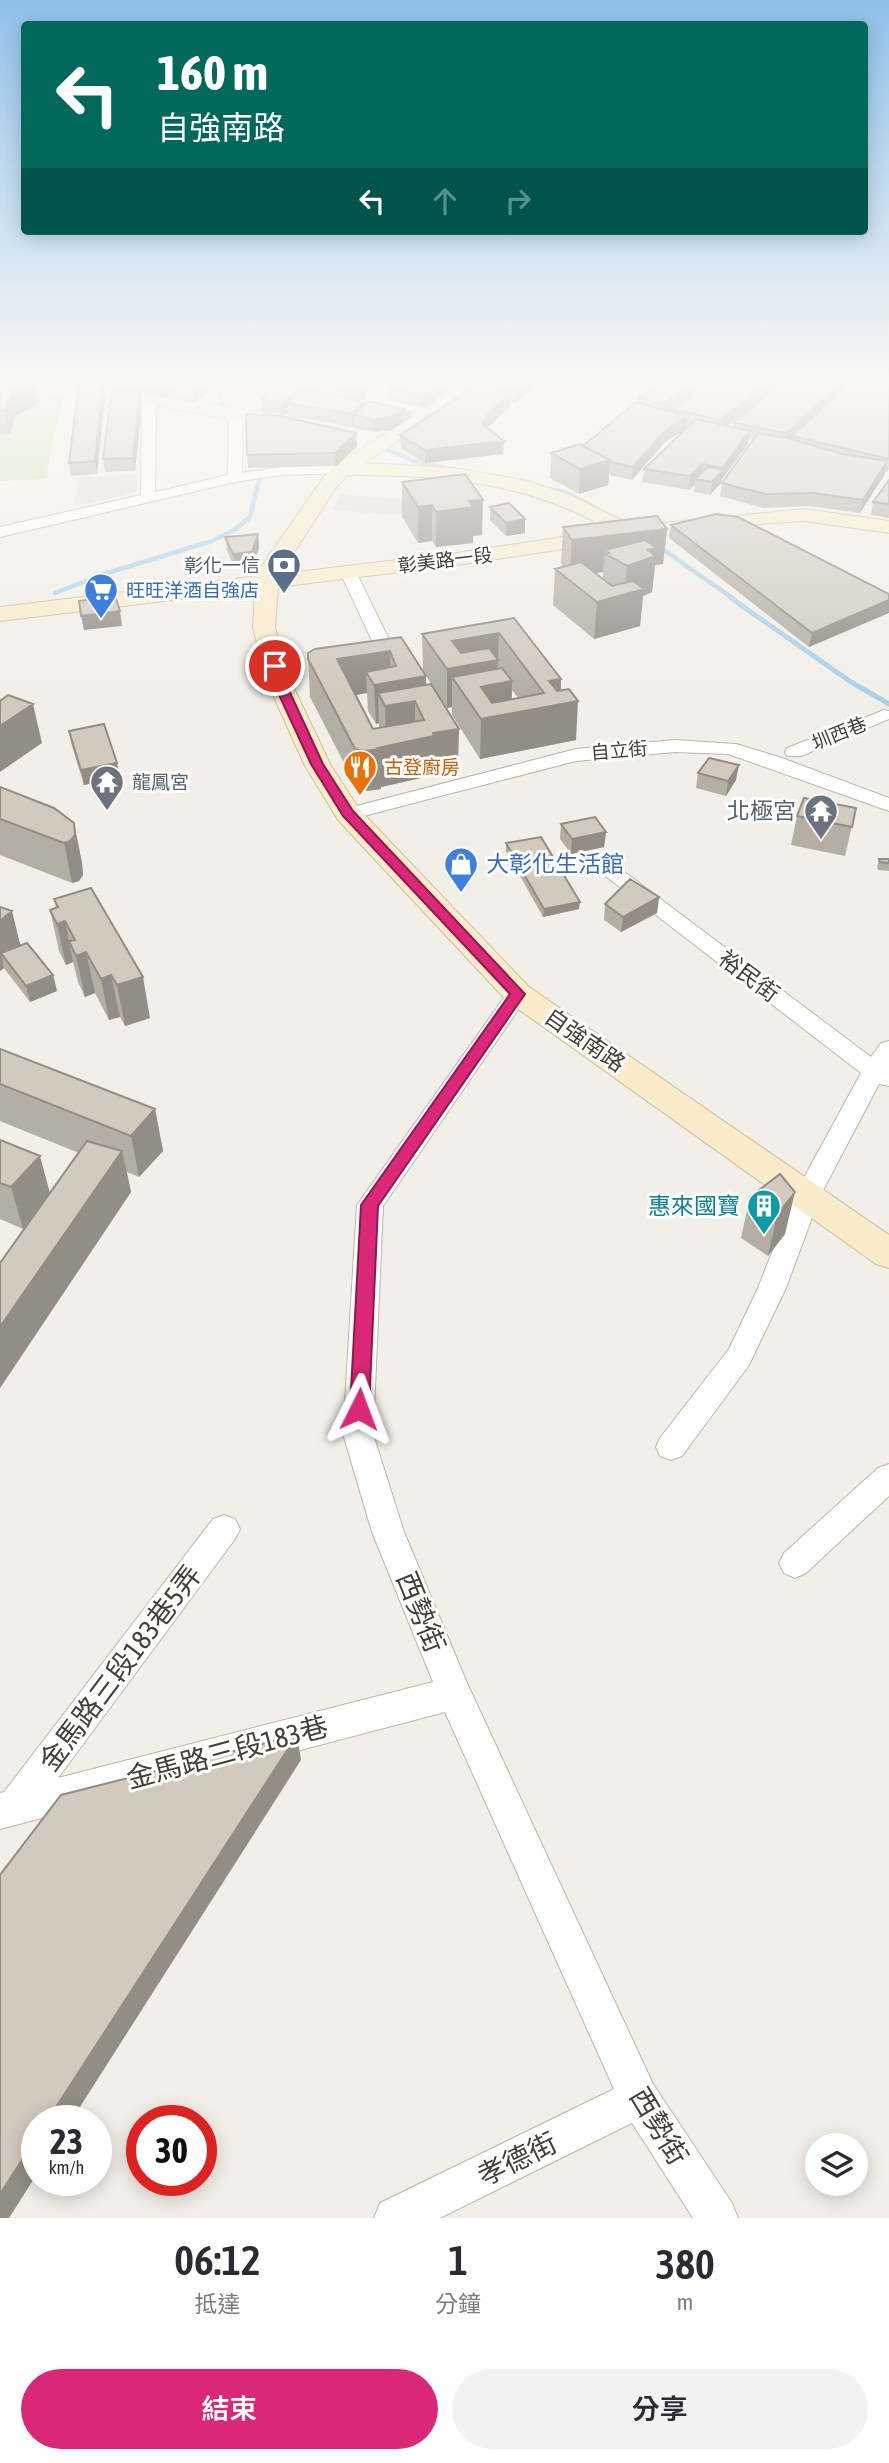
<!DOCTYPE html>
<html lang="zh-TW">
<head>
<meta charset="utf-8">
<style>
	body { margin:0; font-family:"Asap Condensed","Noto Sans TC",sans-serif; background:#f2f2f3; color:#2b2b33; height:100vh; display:flex; flex-direction:column; font-size:26px; white-space:nowrap }
	* { box-sizing:border-box; margin:0 }
	p { font-size:23px; color:#7c7c81 }
	.icon { flex:none; width:38px; height:38px; fill:none; stroke:currentColor; stroke-width:2; stroke-linecap:round; stroke-linejoin:round }
	.map { position:relative; height:2218px; overflow:hidden }
	.sheet { display:flex; flex-direction:column; background:#fff; flex:1 }
	.sheet>* { flex:none }
	.top-card { position:absolute; left:21px; top:21px; width:847px; height:214px; border-radius:7px; box-shadow:0 4px 18px #0003; background:#00695c; color:#fff; overflow:hidden }
	.controls { position:absolute; left:805px; top:2133px; display:grid; gap:14px }
	.controls a { display:grid; place-items:center; width:63px; height:63px; border-radius:50%; background:#fff; box-shadow:0 4px 18px #0003; font-size:35px }
	.speed { position:absolute; left:21px; top:2105px; display:flex; gap:14px; font-size:35px; font-weight:700; text-align:center }
	.speed>* { display:grid; place-content:center; width:91px; height:91px; border-radius:50%; background:#fff; box-shadow:0 4px 18px #0003; line-height:1 }
	.speed small { font-size:18px; font-weight:400 }
	.speed .limit { border:10px solid #d22; background:#fff; color:#111 }
	.pin { position:absolute; display:grid; place-items:center; width:60px; height:60px; color:#fff; margin:-30px; border:4px solid #fff; border-radius:50%; box-shadow:0 2px 7px #0007 }
	.me { position:absolute; width:77px; margin:-38px; rotate:3deg; stroke-linejoin:round; filter:drop-shadow(0 0 5px #0008) }
	.turn { display:flex; align-items:center; gap:24px; height:147px; padding:0 21px; font-size:32px }
	.turn .icon { width:91px; height:91px; stroke-width:2.5 }
	.turn b { display:block; font-size:49px; line-height:60px }
	.lanes { display:flex; align-items:center; height:66px; padding:0 21px; background:#0003; justify-content:center; gap:35px; direction:ltr }
	.lanes .off { opacity:.35 }
	.eta { display:flex; justify-content:space-evenly; align-items:center; height:119px; text-align:center }
	.eta b { font-size:42px; font-weight:600; line-height:49px }
	.cta { display:flex; gap:14px; margin-top:auto; padding:14px 21px }
	.cta a { flex:1; height:80px; border-radius:42px; background:#db2777; color:#fff; font-size:28px; font-weight:600; line-height:80px; text-align:center }
	.cta a+a { background:#f2f2f3; color:#2b2b33 }
	.map>svg:first-child { display:block }
	.green { fill:#d0e3b4 }
	.parking { fill:#e1dfdc }
	.lines { fill:none; stroke-linecap:round; stroke-linejoin:round }
	.stream-far1 { stroke:#a9d2ea; stroke-width:4.5 }
	.stream { stroke:#a9d2ea; stroke-width:5 }
	.street-casing { stroke:#bdb6ab; stroke-width:2 }
	.secondary-casing { stroke:#cebf9b; stroke-width:2 }
	.street { fill:#fff; fill-rule:evenodd }
	.secondary { fill:#faecca; fill-rule:evenodd }
	.wall { fill:#b5aea3; fill-rule:evenodd }
	.shaded-wall { fill:#948d85 }
	.building { fill:#d3cabe; stroke:#948d85; stroke-width:2 }
	.route { fill:#db2777; stroke:#8e194d; stroke-width:2 }
	.labels { text-anchor:middle; dominant-baseline:central; stroke-width:6; stroke-linejoin:round; paint-order:stroke }
	.far-street-label { font-size:19px; fill:#453f37; stroke:#fff }
	.far-service-label { font-size:19px; fill:#4e5e75; stroke:#fff; text-anchor:end }
	.far-shop-label { font-size:19px; fill:#366cbe; stroke:#fff; text-anchor:start }
	.far-food-label { font-size:19px; fill:#c56008; stroke:#fff; text-anchor:start }
	.far-worship-label { font-size:19px; fill:#5b616d; stroke:#fff; text-anchor:start }
	.worship-label { font-size:23px; fill:#5b616d; stroke:#fff; text-anchor:end }
	.shop-label { font-size:23px; fill:#366cbe; stroke:#fff; text-anchor:start }
	.street-label { font-size:23px; fill:#453f37; stroke:#fff }
	.culture-label { font-size:23px; fill:#0d838f; stroke:#fff; text-anchor:end }
	.near-street-label { font-size:28px; fill:#453f37; stroke:#fff }
</style>
</head>
<body>
<div class="map">
<svg width="889" height="2218" viewBox="0 0 889 2218">
	<rect width="100%" height="100%" fill="#f2efe8"/>
	<!-- green -->
	<path class="green" d="M0,383L63,397L45,479L0,481Z"/>
	<!-- parking -->
	<path class="parking" d="M136,474L137,492L86,504L75,503L79,478Z
		M340,494L443,503L441,506L394,515L333,510Z"/>
	<g class="lines">
		<!-- stream-far1 -->
		<path class="stream-far1" d="M215,381L225,410
			M387,450L414,461L446,469
			M547,489L565,492L597,509
			M658,546L734,599
			M55,593L104,574L212,541L236,529L250,517L259,480"/>
		<!-- stream -->
		<path class="stream" d="M731,598L851,682L889,704"/>
		<!-- street casing -->
		<g class="street-casing">
			<path id="street" d="M149,397L156,401L155,492L228,475L229,415L236,411L243,415L242,473L281,467L343,465L350,469L343,473L281,475L235,482L0,537V527L141,495L142,401Z
				M348,567L356,572L399,660L396,664H384L381,660L340,572Z
				M884,710L889,711V719L801,756H787L785,752L787,748Z
				M675,740L736,744L779,757L889,798V811L728,754L675,752L576,761L348,820L341,818L338,814L341,810L576,749Z
				M611,865L618,867L871,1057L881,1043L889,1041V1086L879,1084L820,1196L786,1288L749,1365L682,1456L671,1460L660,1456L656,1447L660,1438L729,1349L758,1288L794,1196L861,1073L604,875L601,871L604,867Z
				M518,987L526,989L529,994L383,1206L373,1434L404,1532L467,1683L653,2084L732,2203L738,2218H693L632,2123L440,2218H374L380,2203L614,2089L445,1712L0,1829V1793L4,1792L213,1519L224,1515L235,1519L240,1529L235,1539L58,1778L433,1682L372,1532L343,1434L357,1205L510,989Z
				M889,1464V1496L806,1573L795,1578L784,1573L779,1563L784,1553L878,1468Z"/>
		</g>
		<!-- secondary casing -->
		<g class="secondary-casing">
			<path id="secondary" d="M41,381H81L289,418L298,424L289,430L49,386Z
				M468,381H489L365,463L454,468L528,481L570,495L633,526L804,509L889,521V533L804,521L770,523L629,539L456,565L278,587L275,628L292,684L330,764L359,809L529,987L889,1235V1268L876,1264L507,1001L338,820L304,764L268,684L253,628L255,590L0,621V607L258,576L259,570L323,478L336,465ZM348,475C439,475 530,482 609,530L456,553L280,574L337,486Z"/>
		</g>
		<!-- street -->
		<use href="#street" class="street"/>
		<!-- secondary -->
		<use href="#secondary" class="secondary"/>
	</g>
	<!-- wall -->
	<path class="wall" d="M131,382H208V392L194,403L141,394L142,401L135,471L105,472L103,459L132,389Z
		M235,382H252V388L237,387Z
		M274,382H303L299,387L274,384Z
		M310,382H353L367,397L361,401L364,402V405L404,410L411,418L406,421L404,420V422L391,430L374,432L354,428V425L353,427L288,416V412L283,415L261,411L260,399L311,390Z
		M395,382H468L457,389L450,387V390L437,398V399L423,408L391,401L390,388L395,385Z
		M477,382H540L515,403L510,402V407L487,428L503,454L425,463L401,448L400,435L477,386Z
		M652,382H709L669,411L674,413V410L711,382H782L727,426L733,427V423L889,382V469L887,472L885,471V474L860,513L810,506L763,508L720,496L722,483L753,440L749,439L748,444L722,479L721,483L710,495L694,492L695,484L689,490L642,482L644,469L685,430L665,442L632,480L609,475L608,485L579,494L550,478L551,453L583,446L638,403L639,398L656,386H652Z
		M103,383L105,396L97,474L71,476L69,463Z
		M0,384L40,402L15,416L10,435L0,434Z
		M357,446L336,466L248,468L247,455Z
		M889,480V518L871,515L873,502Z
		M402,482L482,535L473,536V543L436,547L432,541L418,543L402,517Z
		M490,507L525,533L506,536L490,520Z
		M671,525L889,594L809,647L669,538Z
		M563,527L667,529L663,564L655,565L652,592L643,596L640,626L594,639L553,605L555,569L563,567L561,563ZM603,572V579L595,573Z
		M258,534L259,548L253,565L234,568L227,550L225,537Z
		M514,618L561,679V690L576,740L480,759L452,715V707L447,708L426,676V684L458,768L434,772V775L381,787V789L367,791L357,788L310,697L308,659L401,637L423,671L422,634ZM512,690L518,698L512,699ZM367,693L368,711L376,724L379,723V728L373,729L356,695Z
		M69,731L117,763L120,778L84,785L72,746Z
		M698,773L736,780L726,796L696,788Z
		M0,787L74,823L82,863L83,875L79,881L72,883L0,855Z
		M856,808L845,856L791,845L797,816Z
		M561,824L606,832L604,847L571,854L560,839Z
		M506,843L579,909L543,917L506,851Z
		M879,859H889V871L878,870L877,867Z
		M659,897L657,913L621,932L604,920L605,904Z
		M54,899L150,1018L125,1026L120,1017L109,1020L95,993L85,997L78,982L73,962L66,965L59,951L50,910L56,908Z
		M0,907L21,945L53,975L57,991L30,1002L4,968L0,971Z
		M0,1049L155,1109L163,1151L139,1177L127,1172L131,1192L0,1388V1263L32,1218L23,1229L0,1219V1140L50,1193L79,1153L0,1121Z
		M780,1174L785,1234L768,1256L741,1238L750,1197Z"/>
	<!-- shaded-wall -->
	<path class="shaded-wall" d="M30,382H36L40,402L15,416L10,435L5,411L11,393Z
		M196,382H208V392L194,403L192,385Z
		M444,382H450V390L437,398V385Z
		M457,382H468L457,389Z
		M526,382H540L515,403V391Z
		M694,382H709L662,417L663,404Z
		M768,382H782L719,432L721,420Z
		M843,382H854L792,436V439L784,446L786,433Z
		M103,383L105,396L97,474L95,461Z
		M367,384V397L357,403V391Z
		M437,387V399L423,408V395Z
		M140,389L142,401L135,471L133,458Z
		M300,389L301,401L287,403L288,412L283,415L282,403Z
		M510,394V407L487,428L482,424L487,415Z
		M364,402L365,414L354,415V425L353,427L352,414Z
		M404,409V422L391,430L374,432L373,420Z
		M411,412V418L406,421V414Z
		M687,416L686,429L665,442L632,480L633,467L666,430Z
		M750,431L748,444L722,479L721,483L710,495L712,482L721,472L722,468Z
		M356,433L357,446L336,466L335,453Z
		M504,441L503,454L425,463V450Z
		M610,460L608,485L579,494L580,469Z
		M887,461L885,474L860,513L863,500Z
		M703,464L701,477L695,479V484L689,490L690,476Z
		M483,500L482,535L473,536V543L436,547V512L469,501Z
		M432,505V541L418,543V507Z
		M525,519V533L506,536V523Z
		M667,529L663,564L655,565L652,592L643,596L640,626L594,639L597,602L624,594L627,566L605,550L603,572L570,576L572,540Z
		M258,534L259,548L253,565L234,568L233,554Z
		M889,600V613L809,647L812,633Z
		M120,611L122,626L84,630L81,616Z
		M499,633L497,684L512,681L511,714L548,707L549,681L561,679L560,705L578,701L576,740L480,759L481,719L452,677V707L447,708V669L452,641Z
		M390,651L391,682L426,676V714L415,701V740L433,733L459,729L458,768L434,772V775L381,787V789L367,791L365,751L386,745L385,706L378,693L379,723L376,724L374,685L366,672L367,693L339,698L337,659Z
		M33,704L42,743L0,772V726Z
		M117,763L120,778L84,785L81,770Z
		M739,765L736,780L726,796L728,781Z
		M74,823L82,863L83,875L79,881L72,883L64,843Z
		M606,832L604,847L571,854L572,839Z
		M659,897L657,913L621,932L623,917Z
		M580,902L579,909L543,917L544,909Z
		M12,911L22,952L1,953L4,968L0,971V921Z
		M65,921L73,962L66,965L57,924Z
		M86,952L95,993L85,997L76,956Z
		M53,975L57,991L30,1002L26,986Z
		M111,975L120,1017L109,1020L101,979Z
		M143,977L150,1018L125,1026L117,985Z
		M155,1109L163,1151L139,1177L131,1136Z
		M122,1151L131,1192L0,1388V1327Z
		M40,1156L51,1197L23,1229L11,1187Z
		M795,1192L785,1234L768,1256L777,1215Z
		M297,1735L301,1760L71,2121H47Z
		M37,2137V2174L9,2218H0V2194Z"/>
	<!-- building -->
	<path class="building" d="M5,382H30L11,393L5,411L0,410V384Z
		M173,382H196L192,385Z
		M311,382H353L367,384L357,391Z
		M401,382H412L437,387L423,395L390,388Z
		M419,382H444L437,385Z
		M477,382H526L515,391Z
		M662,382H694L663,404L639,398Z
		M711,382H768L721,420L674,410Z
		M783,382H843L786,433L733,423Z
		M851,382H889V459L792,436Z
		M103,383L95,461L69,463L79,384Z
		M278,385L300,389L282,403L260,399Z
		M475,386L510,394L487,415L482,424L504,441L425,450L400,435Z
		M140,389L133,458L103,459L112,390Z
		M304,389L364,402L352,414L287,403Z
		M368,401L404,409L391,417L373,420L354,415Z
		M636,402L687,416L666,430L633,467L610,462V460L583,446Z
		M404,410L411,412L406,414H404Z
		M246,414L280,416L356,433L335,453L247,455Z
		M696,419L750,431L722,468L703,464L690,476L644,469Z
		M758,433L791,439L842,454L887,461L863,500L813,493L765,494L722,483Z
		M580,444L610,460L580,469L551,453Z
		M707,467L723,470L712,482L695,479Z
		M465,474L483,500L469,501L473,507L436,512L432,505L418,507L402,482Z
		M889,480V504L873,502Z
		M509,503L525,519L506,523L490,507Z
		M716,514L738,517L889,594V600L812,633L671,525Z
		M657,516L667,529L572,540L563,527Z
		M258,534L252,552L233,554L225,537Z
		M645,540L657,548L648,550L656,556L627,566L606,554L609,553L605,550Z
		M581,562L612,586L633,581L644,589L597,602L555,569Z
		M115,596L120,611L81,616L79,601Z
		M514,618L561,679L549,681L557,691L569,689L578,701L481,719L452,677L502,668L512,681L481,687L492,703L544,693L499,633L452,641L461,653L489,648L498,660L447,669L422,634Z
		M401,637L426,676L374,685L366,672L396,666L390,651L337,659L373,729L424,720L415,701L385,706L378,693L431,684L459,729L433,733L434,736L378,748L380,749L365,751L355,749L308,659V653L315,649Z
		M8,695L33,704L0,726V701Z
		M104,724L117,763L81,770L69,731Z
		M709,758L739,765L728,781L698,773Z
		M0,787L54,808L74,823L75,835L70,841L64,843L0,819Z
		M804,798L856,808L852,827L797,816Z
		M595,817L606,832L572,839L561,824Z
		M541,837L580,902L544,909L506,843Z
		M879,859H889V863L880,862Z
		M630,879L659,897L623,917L605,904Z
		M91,888L143,977L117,985L111,975L101,979L86,952L76,956L69,941L75,940L65,921L57,924L50,910L58,907L54,899Z
		M0,907L12,911L0,921Z
		M27,943L53,975L26,986L1,953Z
		M0,1049L155,1109L131,1136L0,1084Z
		M0,1140L40,1156L11,1187L0,1183Z
		M87,1141L122,1151L0,1327V1263Z
		M780,1174L795,1192L777,1215L750,1197Z
		M297,1735L47,2121H37V2137L0,2194V1875L61,1795Z"/>
	<!-- sky -->
	<linearGradient id="sky" x2="0" y2="1"><stop stop-color="#8fc0e9"/><stop offset="0.55" stop-color="#f9f8f5"/><stop offset="1" stop-color="#f9f8f5" stop-opacity="0"/></linearGradient>
	<rect width="889" height="692" fill="url(#sky)"/>
	<!-- route -->
	<path class="route" d="M275,662L280,666L286,684L323,764L353,811L525,994L378,1206L369,1409L366,1414L359,1417L352,1414L350,1409L361,1205L510,994L343,816L311,764L274,684L269,666Z"/>
	<!-- icons -->
	<defs>
		<g id="bank-pin" transform="scale(1.75)"><path d="M0 17L-7.5 6A9.5 9.5 0 1 1 7.5 6Z" fill="#5c6f8a" stroke="#fff"/><path d="M-6-4H6V4H-6ZM0-2.3a2.3 2.3 0 1 0 0 4.6a2.3 2.3 0 1 0 0-4.6Z" fill="#fff"/></g>
		<g id="supermarket-pin" transform="scale(1.75)"><path d="M0 17L-7.5 6A9.5 9.5 0 1 1 7.5 6Z" fill="#3f7fe0" stroke="#fff"/><path d="M-6-5.5h2.5l.6 2H6L4.5 2H-2.5L-4.4-4H-6ZM-1.5 3.2a1.3 1.3 0 1 0 .1 0ZM3 3.2a1.3 1.3 0 1 0 .1 0Z" fill="#fff"/></g>
		<g id="restaurant-pin" transform="scale(1.75)"><path d="M0 17L-7.5 6A9.5 9.5 0 1 1 7.5 6Z" fill="#e8710a" stroke="#fff"/><path d="M-5-6h1v4h1v-4h1v4h1v-4h1v5L-1.5 .5V6h-2V.5L-5-1ZM5-6V6H3V1.5H1.5Q1.5-4 5-6Z" fill="#fff"/></g>
		<g id="temple-pin" transform="scale(1.75)"><path d="M0 17L-7.5 6A9.5 9.5 0 1 1 7.5 6Z" fill="#6b7280" stroke="#fff"/><path d="M0-6L5-2H3V0L6.5 2.5H4V6H1.5V3h-3V6H-4V2.5H-6.5L-3 0V-2H-5Z" fill="#fff"/></g>
		<g id="shop-pin" transform="scale(1.75)"><path d="M0 17L-7.5 6A9.5 9.5 0 1 1 7.5 6Z" fill="#3f7fe0" stroke="#fff"/><path d="M-5-2.5h2.3a2.7 3.5 0 0 1 5.4 0H5L5.5 6h-11ZM-1.5-2.5h3a1.5 2.3 0 0 0-3 0Z" fill="#fff"/></g>
		<g id="building-pin" transform="scale(1.75)"><path d="M0 17L-7.5 6A9.5 9.5 0 1 1 7.5 6Z" fill="#0f9aa8" stroke="#fff"/><path d="M-4-6H4V6H1V3H-1V6H-4ZM-2.5-4.3h1.7v1.8h-1.7ZM.8-4.3h1.7v1.8H.8ZM-2.5-1h1.7V.8h-1.7ZM.8-1h1.7V.8H.8Z" fill="#fff"/></g>
	</defs>
	<g fill-rule="evenodd">
		<use href="#bank-pin" x="284" y="565"/>
		<use href="#supermarket-pin" x="101" y="590"/>
		<use href="#restaurant-pin" x="360" y="767"/>
		<use href="#temple-pin" x="107" y="782"/>
		<use href="#temple-pin" x="821" y="811"/>
		<use href="#shop-pin" x="461" y="864"/>
		<use href="#building-pin" x="764" y="1206"/>
	</g>
	<g class="labels">
		<!-- far-street labels -->
		<g class="far-street-label">
			<text transform="translate(445 560) rotate(-7)">彰美路一段</text>
			<text transform="translate(839 733) rotate(-22)">圳西巷</text>
			<text transform="translate(619 750) rotate(-5)">自立街</text>
		</g>
		<!-- far-service labels -->
		<g class="far-service-label">
			<text x="260" y="565">彰化一信</text>
		</g>
		<!-- far-shop labels -->
		<g class="far-shop-label">
			<text x="126" y="590">旺旺洋酒自強店</text>
		</g>
		<!-- far-food labels -->
		<g class="far-food-label">
			<text x="384" y="767">古登廚房</text>
		</g>
		<!-- far-worship labels -->
		<g class="far-worship-label">
			<text x="132" y="782">龍鳳宮</text>
		</g>
		<!-- worship labels -->
		<g class="worship-label">
			<text x="796" y="811">北極宮</text>
		</g>
		<!-- shop labels -->
		<g class="shop-label">
			<text x="486" y="864">大彰化生活館</text>
		</g>
		<!-- street labels -->
		<g class="street-label">
			<text transform="translate(749 976) rotate(37)">裕民街</text>
			<text transform="translate(585 1040) rotate(35)">自強南路</text>
		</g>
		<!-- culture labels -->
		<g class="culture-label">
			<text x="740" y="1206">惠來國寶</text>
		</g>
		<!-- near-street labels -->
		<g class="near-street-label">
			<text transform="translate(421 1612) rotate(68)">西勢街</text>
			<text transform="translate(120 1668) rotate(-53)">金馬路三段183巷5弄</text>
			<text transform="translate(227 1752) rotate(-15)">金馬路三段183巷</text>
			<text transform="translate(659 2126) rotate(59)">西勢街</text>
			<text transform="translate(517 2159) rotate(-26)">孝德街</text>
		</g>
	</g>
</svg>
<div class="controls">
<a><svg class="icon" aria-label="layers" viewBox="0 0 24 24"><path d="M12 4l9 5-9 5-9-5zM3 14l9 5 9-5"/></svg></a>
</div>
<div class="speed"><div>23<small>km/h</small></div><div class="limit">30</div></div>
<div class="pin" style="left:275px;top:666px;background:#d93025"><svg class="icon" aria-label="arrive" viewBox="0 0 24 24"><path d="M6 21V4h12l-3 4 3 4H6"/></svg></div>
<svg class="me" style="left:359px;top:1409px" viewBox="-20 -20 40 40"><path d="M0-17L14 15 0 8-14 15z" fill="#db2777" stroke="#fff" stroke-width="4"/></svg>
<div class="top-card">
<div class="turn"><svg class="icon" aria-label="left" viewBox="0 0 24 24"><path d="M17 20v-9H6M10 6l-5 5 5 5"/></svg><div><b>160 m</b>自強南路</div></div>
<div class="lanes"><svg class="icon" aria-label="left" viewBox="0 0 24 24"><path d="M17 20v-9H6M10 6l-5 5 5 5"/></svg><svg class="icon off" aria-label="ahead" viewBox="0 0 24 24"><path d="M12 20V5M6 11l6-6 6 6"/></svg><svg class="icon off" aria-label="right" viewBox="0 0 24 24"><path d="M7 20v-9h11M14 6l5 5-5 5"/></svg></div>
</div>
</div>
<section class="sheet">
<div class="eta">
<div><b>06:12</b><p>抵達</p></div>
<div><b>1</b><p>分鐘</p></div>
<div><b>380</b><p>m</p></div>
</div>
<div class="cta"><a>結束</a><a>分享</a></div>
</section>
</body>
</html>
